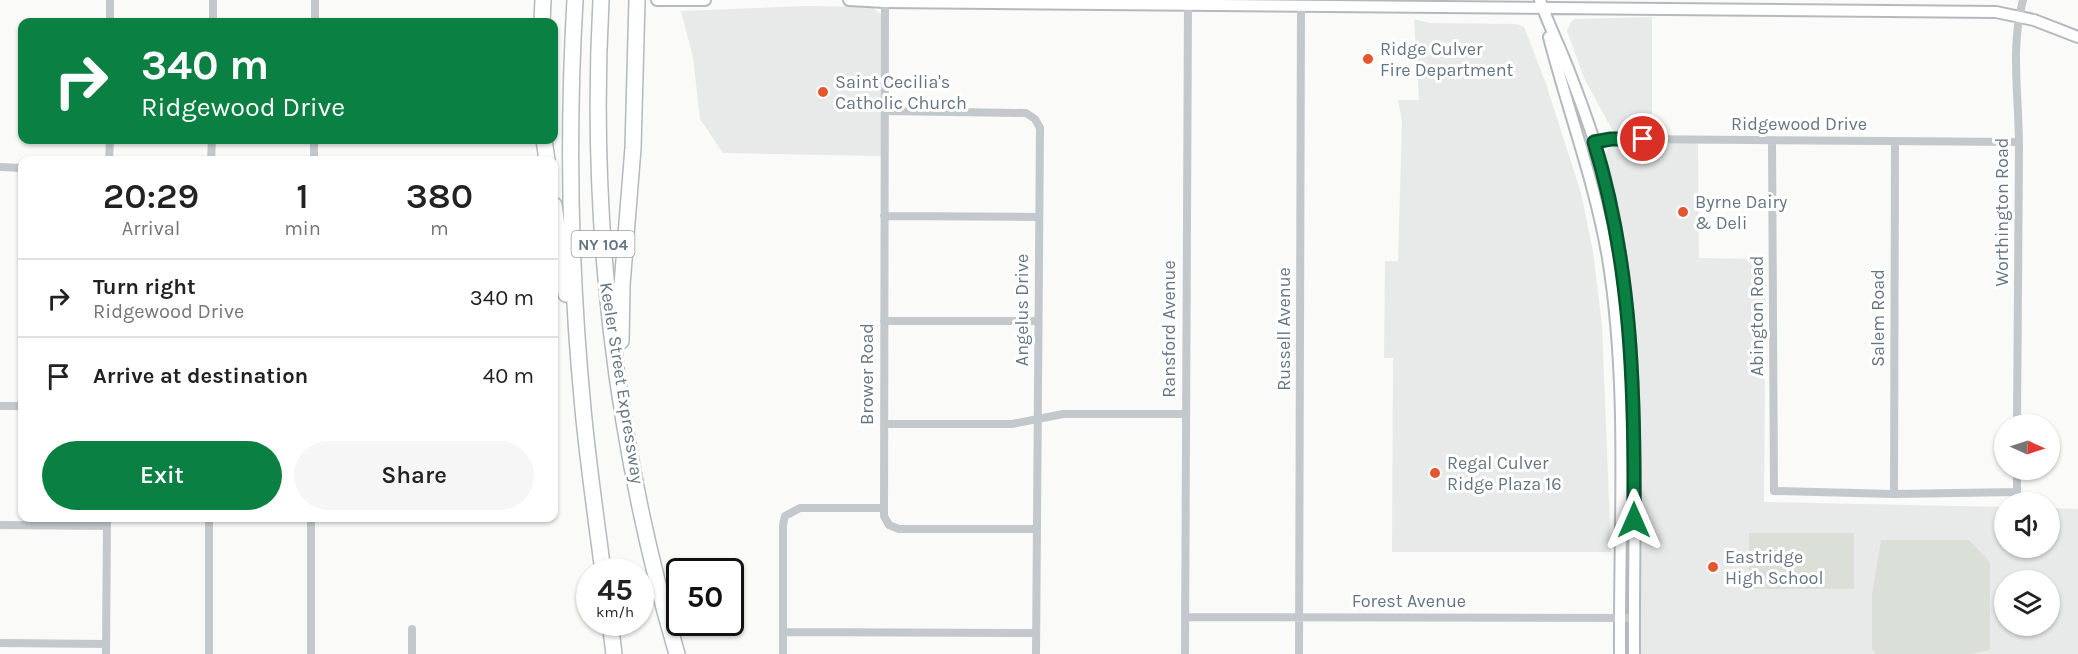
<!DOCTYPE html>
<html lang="en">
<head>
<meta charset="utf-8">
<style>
	body { margin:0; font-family:Karla,sans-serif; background:#f6f6f6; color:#222; height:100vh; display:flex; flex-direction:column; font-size:22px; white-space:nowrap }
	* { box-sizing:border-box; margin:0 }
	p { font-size:20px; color:#767676 }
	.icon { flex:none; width:33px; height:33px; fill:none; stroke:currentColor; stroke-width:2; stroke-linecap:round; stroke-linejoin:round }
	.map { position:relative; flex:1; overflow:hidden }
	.details { position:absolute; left:18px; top:156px; width:540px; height:366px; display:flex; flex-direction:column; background:#fff; border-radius:12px; box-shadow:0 2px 4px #0004 }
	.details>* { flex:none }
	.hud { position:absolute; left:18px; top:18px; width:540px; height:126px; border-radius:12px; box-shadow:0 2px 4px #0004; background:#0b8043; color:#fff; overflow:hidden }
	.needle { width:39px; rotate:93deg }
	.buttons { position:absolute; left:1994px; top:414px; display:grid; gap:12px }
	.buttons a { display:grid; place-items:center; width:66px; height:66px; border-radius:50%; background:#fff; box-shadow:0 2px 4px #0004; font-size:30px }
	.speed { position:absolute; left:576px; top:558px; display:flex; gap:12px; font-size:30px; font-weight:700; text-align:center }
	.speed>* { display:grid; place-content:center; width:78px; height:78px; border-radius:50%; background:#fff; box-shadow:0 2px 4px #0004; line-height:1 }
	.speed small { font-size:15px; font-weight:400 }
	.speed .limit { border:3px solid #111; border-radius:9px; background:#fff; color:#111 }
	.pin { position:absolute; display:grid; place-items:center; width:51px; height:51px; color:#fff; margin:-26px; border:3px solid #fff; border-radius:50%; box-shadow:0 2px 6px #0007 }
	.me { position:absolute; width:66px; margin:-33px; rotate:0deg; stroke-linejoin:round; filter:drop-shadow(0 0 4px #0008) }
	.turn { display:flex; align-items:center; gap:21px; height:126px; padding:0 24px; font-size:27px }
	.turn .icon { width:78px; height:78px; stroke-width:2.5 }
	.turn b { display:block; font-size:42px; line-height:51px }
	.eta { display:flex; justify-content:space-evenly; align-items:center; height:102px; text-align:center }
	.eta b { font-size:36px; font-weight:600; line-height:42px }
	.primary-button { display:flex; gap:12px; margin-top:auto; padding:12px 24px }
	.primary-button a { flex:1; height:69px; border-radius:36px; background:#0b8043; color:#fff; font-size:24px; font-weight:600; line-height:69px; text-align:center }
	.primary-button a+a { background:#f6f6f6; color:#222 }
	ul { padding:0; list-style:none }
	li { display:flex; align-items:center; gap:18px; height:78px; padding:0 24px; border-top:2px solid #e0e0e0 }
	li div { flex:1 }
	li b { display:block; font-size:22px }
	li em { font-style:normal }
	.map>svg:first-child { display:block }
	.built { fill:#e8e9e9; fill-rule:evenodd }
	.green { fill:#dadfd7 }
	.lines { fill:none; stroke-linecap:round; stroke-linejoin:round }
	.secondary-casing { stroke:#b3babf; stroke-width:14 }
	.highway-casing { stroke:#b4b9bd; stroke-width:18 }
	.street { stroke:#c3c8cc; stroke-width:8 }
	.secondary { stroke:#fff; stroke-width:10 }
	.highway { stroke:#fff; stroke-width:15 }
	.route-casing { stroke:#07532c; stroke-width:15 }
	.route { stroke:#0b8043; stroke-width:10 }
	.poi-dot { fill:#e4572e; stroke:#fff; stroke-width:2 }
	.labels { text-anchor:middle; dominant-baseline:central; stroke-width:6; stroke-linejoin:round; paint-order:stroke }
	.shield { fill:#fff; stroke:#939fa8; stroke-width:1.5 }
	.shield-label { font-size:16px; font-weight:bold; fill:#657683 }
	.poi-label { font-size:18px; fill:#657683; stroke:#fff; text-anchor:start }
	.street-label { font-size:18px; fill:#657683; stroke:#fff }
</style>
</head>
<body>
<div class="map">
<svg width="2078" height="654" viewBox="0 0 2078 654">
	<rect width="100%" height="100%" fill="#fafaf8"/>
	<!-- built -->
	<path class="built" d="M805,6L872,7L881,14V156L723,153L700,119L693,57L681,11Z
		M1652,17V133H1614L1584,78L1567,31L1571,22L1575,19Z
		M1414,19L1430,23L1517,24L1524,27L1546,84L1581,193L1593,251L1602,325L1611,552H1392L1393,358H1384L1385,261H1398L1402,122L1398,100H1419Z
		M1698,143L1699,258L1766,259L1764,502L2004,507V548H2049V508L2078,509V654H1640V508L1637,353L1625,253L1605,154L1608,149L1616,144ZM2004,580H2049V626H2004Z"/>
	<!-- green -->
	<path class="green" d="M1749,533H1854V589H1749Z
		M1881,540H1969L1990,562V650L1969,654H1876L1872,649V595Z"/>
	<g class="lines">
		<!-- secondary casing -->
		<g class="secondary-casing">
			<path id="secondary" d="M657,0H705
				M849,0L885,2L1996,12L2034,20L2078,37
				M1540,0C1548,24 1560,47 1569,71C1583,107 1596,142 1605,179C1644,335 1633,495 1634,654
				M1549,37C1568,111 1595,182 1608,258C1629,388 1619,522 1620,654"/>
		</g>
		<!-- highway casing -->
		<g class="highway-casing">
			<path id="highway" d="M575,0C567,136 570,273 583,409C588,463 596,517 603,572
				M601,0C589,220 615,443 677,654
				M542,22L543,0
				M544,140L547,160
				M554,205L566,294
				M621,341L622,285L633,148L637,0
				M610,622L614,654"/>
		</g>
		<!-- street -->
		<path class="street" d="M885,2L884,516L889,525L899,529H1037
			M110,22V0
			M213,22V0
			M315,22V0
			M885,111L1026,113L1035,119L1040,128L1036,654
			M1772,141L1774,491L1894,494L2017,492V470
			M1580,146L1606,140L1627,139L2019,142
			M109,160L110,140
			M211,160L212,140
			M314,160V140
			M0,167L22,168
			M884,216L1038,217
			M884,321H1038
			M0,406H22
			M884,424H1012L1063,414H1185
			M2017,424C2018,332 2019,239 2019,146C2019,97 2010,47 2023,0
			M1894,494L1895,141
			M209,518V654
			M0,525L107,526
			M1185,617L1634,618
			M412,629V654
			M783,632L1036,633
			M0,643L106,644
			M106,654L107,518
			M311,654V518
			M783,654V525L785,516L800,508H883
			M1185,654L1188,4
			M1299,654L1301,5"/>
		<!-- secondary -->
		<use href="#secondary" class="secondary"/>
		<!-- highway -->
		<use href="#highway" class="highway"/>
	</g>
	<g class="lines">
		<!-- route casing -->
		<g class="route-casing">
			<path id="route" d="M1634,520C1635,393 1632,265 1594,142L1611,139H1643"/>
		</g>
		<!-- route -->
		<use href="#route" class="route"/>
	</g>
	<!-- markers -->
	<g class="poi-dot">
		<circle cx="1368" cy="59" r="6"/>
		<circle cx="823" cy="92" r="6"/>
		<circle cx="1683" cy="212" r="6"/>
		<circle cx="1435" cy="473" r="6"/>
		<circle cx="1713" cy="567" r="6"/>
	</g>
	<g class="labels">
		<!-- shield labels -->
		<rect class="shield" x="571.5" y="231" width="63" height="26" rx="4.5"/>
		<g class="shield-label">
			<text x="603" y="244">NY 104</text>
		</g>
		<!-- poi labels -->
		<g class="poi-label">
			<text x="1380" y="49">Ridge Culver<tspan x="1380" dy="21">Fire Department</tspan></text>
			<text x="835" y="82">Saint Cecilia's<tspan x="835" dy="21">Catholic Church</tspan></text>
			<text x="1695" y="202">Byrne Dairy<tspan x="1695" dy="21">&amp; Deli</tspan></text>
			<text x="1447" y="463">Regal Culver<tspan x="1447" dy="21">Ridge Plaza 16</tspan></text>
			<text x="1725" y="557">Eastridge<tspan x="1725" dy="21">High School</tspan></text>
		</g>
		<!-- street labels -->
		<g class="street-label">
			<text x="1799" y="124">Ridgewood Drive</text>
			<text transform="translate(2002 212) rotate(-90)">Worthington Road</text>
			<text transform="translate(1022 310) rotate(-90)">Angelus Drive</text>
			<text transform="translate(1757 316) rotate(-90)">Abington Road</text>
			<text transform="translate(1878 318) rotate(-90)">Salem Road</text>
			<text transform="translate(1169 329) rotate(-90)">Ransford Avenue</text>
			<text transform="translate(1284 329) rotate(-90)">Russell Avenue</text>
			<text transform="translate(867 374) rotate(-90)">Brower Road</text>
			<text transform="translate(622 383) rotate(81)">Keeler Street Expressway</text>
			<text x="1409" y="601">Forest Avenue</text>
		</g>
	</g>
</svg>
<div class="buttons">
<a><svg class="needle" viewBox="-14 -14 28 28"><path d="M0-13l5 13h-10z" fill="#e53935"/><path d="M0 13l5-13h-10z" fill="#767676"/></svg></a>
<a><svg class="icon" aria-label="sound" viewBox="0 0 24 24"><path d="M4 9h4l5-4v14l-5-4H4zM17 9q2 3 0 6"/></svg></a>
<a><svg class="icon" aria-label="layers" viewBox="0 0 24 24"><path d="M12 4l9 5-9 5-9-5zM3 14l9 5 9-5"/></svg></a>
</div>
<div class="speed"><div>45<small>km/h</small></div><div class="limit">50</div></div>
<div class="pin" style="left:1643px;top:139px;background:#d93025"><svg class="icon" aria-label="arrive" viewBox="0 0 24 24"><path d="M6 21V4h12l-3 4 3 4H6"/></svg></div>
<svg class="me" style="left:1634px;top:520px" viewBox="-20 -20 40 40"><path d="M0-17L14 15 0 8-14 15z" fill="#0b8043" stroke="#fff" stroke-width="4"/></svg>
<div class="hud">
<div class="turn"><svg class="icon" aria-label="right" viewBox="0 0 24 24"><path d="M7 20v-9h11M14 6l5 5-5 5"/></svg><div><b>340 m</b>Ridgewood Drive</div></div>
</div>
<section class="details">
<div class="eta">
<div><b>20:29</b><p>Arrival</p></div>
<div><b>1</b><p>min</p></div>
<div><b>380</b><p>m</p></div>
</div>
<ul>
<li><svg class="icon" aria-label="right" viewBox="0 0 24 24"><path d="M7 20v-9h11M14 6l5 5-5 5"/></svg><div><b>Turn right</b><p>Ridgewood Drive</p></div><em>340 m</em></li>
<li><svg class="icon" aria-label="arrive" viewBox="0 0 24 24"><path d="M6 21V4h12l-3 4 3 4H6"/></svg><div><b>Arrive at destination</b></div><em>40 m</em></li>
</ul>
<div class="primary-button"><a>Exit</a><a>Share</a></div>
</section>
</div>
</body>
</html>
